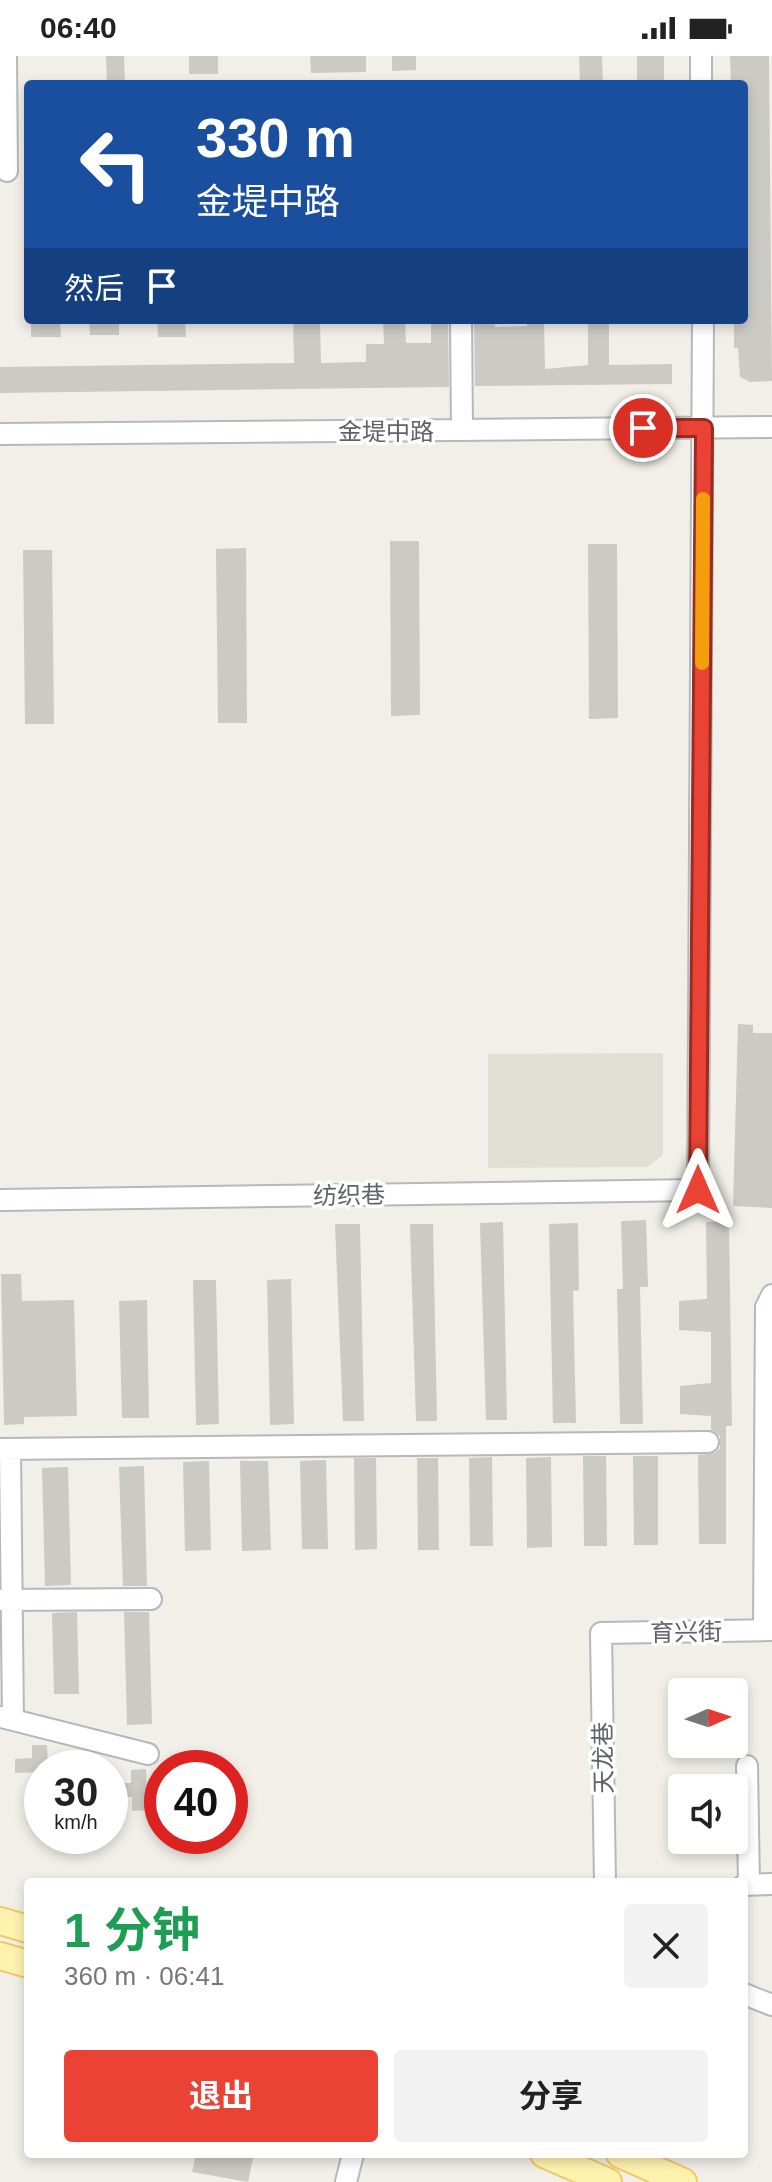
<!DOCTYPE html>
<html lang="zh">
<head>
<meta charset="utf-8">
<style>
	body { margin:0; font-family:Arial,"Noto Sans SC",sans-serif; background:#f2f2f2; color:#222; height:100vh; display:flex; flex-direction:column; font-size:30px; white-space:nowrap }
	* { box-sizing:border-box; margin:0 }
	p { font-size:26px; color:#767676 }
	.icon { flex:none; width:44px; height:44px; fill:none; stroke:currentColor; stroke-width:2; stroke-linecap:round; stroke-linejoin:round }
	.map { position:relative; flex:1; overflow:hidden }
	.panel { position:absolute; left:24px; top:1822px; width:724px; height:280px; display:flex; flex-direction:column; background:#fff; border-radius:8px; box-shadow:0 4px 12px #0003 }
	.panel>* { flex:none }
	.banner { position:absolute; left:24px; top:24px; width:724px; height:244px; border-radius:8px; box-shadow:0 4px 12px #0003; background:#1a4fa0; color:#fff; overflow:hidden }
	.needle { width:52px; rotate:87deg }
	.tools { position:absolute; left:668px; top:1622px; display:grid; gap:16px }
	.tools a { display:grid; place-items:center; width:80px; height:80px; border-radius:8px; background:#fff; box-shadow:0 4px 12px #0003; font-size:40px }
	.speed { position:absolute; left:24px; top:1694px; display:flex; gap:16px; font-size:40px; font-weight:700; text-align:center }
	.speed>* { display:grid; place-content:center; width:104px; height:104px; border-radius:50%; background:#fff; box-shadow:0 4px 12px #0003; line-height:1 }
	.speed small { font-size:20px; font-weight:400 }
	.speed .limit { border:12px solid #d22; background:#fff; color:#111 }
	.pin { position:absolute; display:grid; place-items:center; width:68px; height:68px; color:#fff; margin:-34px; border:4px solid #fff; border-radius:50%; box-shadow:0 2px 8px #0007 }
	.me { position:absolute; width:88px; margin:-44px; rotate:0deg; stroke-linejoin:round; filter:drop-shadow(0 0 6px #0008) }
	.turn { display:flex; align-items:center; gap:28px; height:168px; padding:0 40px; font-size:36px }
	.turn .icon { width:104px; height:104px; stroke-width:2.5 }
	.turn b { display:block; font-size:56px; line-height:68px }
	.then { display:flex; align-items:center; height:76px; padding:0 40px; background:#0003; gap:16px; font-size:30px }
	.round { display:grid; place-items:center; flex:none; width:84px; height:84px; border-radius:8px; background:#f2f2f2 }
	.headline { display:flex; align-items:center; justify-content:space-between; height:136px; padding:0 40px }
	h1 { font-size:48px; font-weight:700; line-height:60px; color:#1e9e55 }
	.primary-button { display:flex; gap:16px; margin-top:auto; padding:16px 40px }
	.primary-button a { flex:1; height:92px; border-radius:8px; background:#ea4335; color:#fff; font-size:32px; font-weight:700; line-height:92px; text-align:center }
	.primary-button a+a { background:#f2f2f2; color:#222 }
	.status { display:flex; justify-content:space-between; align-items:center; height:56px; padding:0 40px; background:#fff; direction:ltr }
	.status svg { height:22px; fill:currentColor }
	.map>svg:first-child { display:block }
	.education { fill:#e1ded6 }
	.building { fill:#cccac5 }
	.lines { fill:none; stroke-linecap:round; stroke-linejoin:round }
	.minor-casing { stroke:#b5b8bc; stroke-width:24 }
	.major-casing { stroke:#f2c960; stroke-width:30 }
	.minor { stroke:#fff; stroke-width:20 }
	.major { stroke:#fff2af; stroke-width:26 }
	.route-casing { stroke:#982c22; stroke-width:20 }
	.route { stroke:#ea4335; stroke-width:14 }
	.slow { stroke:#f59e0b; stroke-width:14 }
	.labels { text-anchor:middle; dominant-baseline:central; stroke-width:7; stroke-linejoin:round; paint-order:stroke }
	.street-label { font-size:24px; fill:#5f6368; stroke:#fff }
</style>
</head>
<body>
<div class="status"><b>06:40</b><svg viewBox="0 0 49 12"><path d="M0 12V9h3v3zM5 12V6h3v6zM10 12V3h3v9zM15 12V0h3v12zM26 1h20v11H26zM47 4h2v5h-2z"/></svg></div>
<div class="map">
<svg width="772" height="2126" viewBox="0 0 772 2126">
	<rect width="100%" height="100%" fill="#f1efe8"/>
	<!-- education -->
	<path class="education" d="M663,997V1099L647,1111L488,1112V998Z"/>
	<!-- building -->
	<path class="building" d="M106,0H124L125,28H107Z
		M189,0H218V18H189Z
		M310,0H366V16L311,17Z
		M392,0H416V14L392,15Z
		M579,0H602L603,28H580Z
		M637,0H664V28H637Z
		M730,0H769L772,325L750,326L740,321L738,292H734V264H744V28H731Z
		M31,264H60L61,281H31Z
		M89,264H119V279H90Z
		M157,264H185L186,281H158Z
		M293,264H320L321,307L366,306V288H384L383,264H405L406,287H431V264H448L449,331L0,337V311L294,307Z
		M474,264H495V271L527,270V264H544L545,313L588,309V264H609V309L672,308V328L475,330Z
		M390,485H419L420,659L391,660Z
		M588,488H617L618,662L589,663Z
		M246,492L247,667H218L216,493Z
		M23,494H52L54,668H25Z
		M738,968L753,969V977H772V1152L733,1150Z
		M646,1164L648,1231H640L643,1368H620L617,1233H623L621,1165Z
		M503,1166L507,1364H486L480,1167Z
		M706,1166H729L732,1370H726V1488H699L698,1399L715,1397L720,1392V1380L711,1374V1360L680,1358V1330L711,1327V1276L679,1274V1245L707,1243Z
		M578,1167L579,1234L573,1235L576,1367H553L549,1168Z
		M335,1168H360L364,1365H343Z
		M410,1168H433L437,1365H416Z
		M1,1218H21L22,1245L74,1244L77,1360L24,1361V1368L4,1369Z
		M291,1223L294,1368L270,1369L267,1224Z
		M193,1224H216L219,1368L196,1369Z
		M147,1244L149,1362H122L119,1245Z
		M583,1400H606L607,1490H584Z
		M633,1400H658V1489H634Z
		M492,1401L493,1490H470L469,1402Z
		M551,1401L552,1491L527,1492L526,1402Z
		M354,1402H376L377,1493L355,1494Z
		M417,1402H438L439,1494H418Z
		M326,1404L328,1493H302L300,1405Z
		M209,1405L211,1494L185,1495L183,1406Z
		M240,1405H268L271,1494L242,1495Z
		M144,1410L147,1530H123L119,1411Z
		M68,1411L71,1529L45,1530L42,1412Z
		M77,1556L79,1638H54L52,1557Z
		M124,1556H149L152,1668L127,1669Z
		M32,1689H47L48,1712H42V1716L15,1717V1703L32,1702Z
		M146,1713L147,1754L132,1755V1741H114L113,1727H131V1714Z
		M196,2098H254L248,2126L192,2116Z"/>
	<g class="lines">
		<!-- minor casing -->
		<g class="minor-casing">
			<path id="minor" d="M6,0L7,115
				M701,0V28
				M461,264L462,374
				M0,378L772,371
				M0,1144L698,1134L703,264
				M0,1393L708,1386
				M10,1393L13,1664
				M0,1544L151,1543
				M764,1574L766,1251L772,1239
				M1,1661L148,1698
				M747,1710L749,1829
				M605,1826L601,1577L772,1574
				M744,1829L772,1828
				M744,1938L772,1949
				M346,2126L353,2098"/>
		</g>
		<!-- major casing -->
		<g class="major-casing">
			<path id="major" d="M0,1865L28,1873
				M0,1900L28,1908
				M544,2098L608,2126
				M620,2098L683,2126"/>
		</g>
		<!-- minor -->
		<use href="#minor" class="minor"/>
		<!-- major -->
		<use href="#major" class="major"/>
	</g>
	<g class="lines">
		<!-- route casing -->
		<g class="route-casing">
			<path id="route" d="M643,372H704L698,1134"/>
		</g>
		<!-- route -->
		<use href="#route" class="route"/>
		<!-- slow -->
		<path class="slow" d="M702,607L703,443"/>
	</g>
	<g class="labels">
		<!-- street labels -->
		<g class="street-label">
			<text x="386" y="375">金堤中路</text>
			<text transform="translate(349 1139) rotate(-1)">纺织巷</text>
			<text transform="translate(686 1576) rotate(-1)">育兴街</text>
			<text transform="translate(603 1702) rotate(-91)">天龙巷</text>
		</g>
	</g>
</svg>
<div class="tools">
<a><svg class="needle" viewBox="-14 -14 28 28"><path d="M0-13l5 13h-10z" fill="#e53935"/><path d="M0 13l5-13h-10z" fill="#767676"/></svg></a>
<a><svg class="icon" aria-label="sound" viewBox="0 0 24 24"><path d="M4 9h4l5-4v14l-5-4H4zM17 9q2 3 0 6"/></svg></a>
</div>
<div class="speed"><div>30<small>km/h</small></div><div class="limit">40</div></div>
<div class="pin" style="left:643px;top:372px;background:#d93025"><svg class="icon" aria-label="arrive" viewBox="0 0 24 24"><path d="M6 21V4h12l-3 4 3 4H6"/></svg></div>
<svg class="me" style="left:698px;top:1134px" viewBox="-20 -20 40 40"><path d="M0-17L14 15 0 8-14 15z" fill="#ea4335" stroke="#fff" stroke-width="4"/></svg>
<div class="banner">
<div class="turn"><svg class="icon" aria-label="left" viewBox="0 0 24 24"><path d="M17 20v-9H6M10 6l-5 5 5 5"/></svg><div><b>330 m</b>金堤中路</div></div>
<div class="then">然后<svg class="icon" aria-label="arrive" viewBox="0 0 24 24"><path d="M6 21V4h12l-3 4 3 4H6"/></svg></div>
</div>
<section class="panel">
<div class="headline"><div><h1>1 分钟</h1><p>360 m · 06:41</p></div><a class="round"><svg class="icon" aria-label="close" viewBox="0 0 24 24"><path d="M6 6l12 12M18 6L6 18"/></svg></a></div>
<div class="primary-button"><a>退出</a><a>分享</a></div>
</section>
</div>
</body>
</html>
